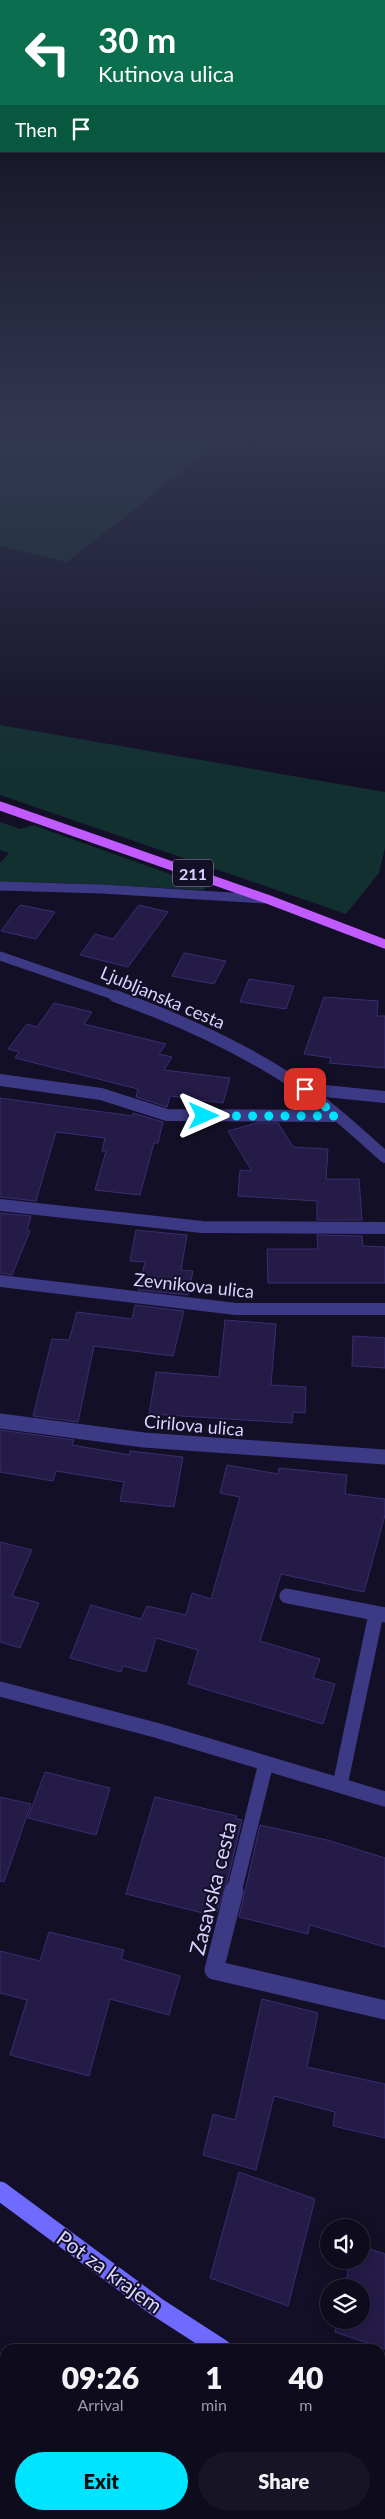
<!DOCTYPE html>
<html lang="en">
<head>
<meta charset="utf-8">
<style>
	body { margin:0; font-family:Lato,sans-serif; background:#171425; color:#f1f3f6; height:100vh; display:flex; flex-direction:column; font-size:19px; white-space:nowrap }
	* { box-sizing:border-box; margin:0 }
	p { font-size:16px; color:#9b9ba3 }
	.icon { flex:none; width:28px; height:28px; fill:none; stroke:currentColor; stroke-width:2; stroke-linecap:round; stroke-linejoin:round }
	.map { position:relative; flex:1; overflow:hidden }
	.panel { position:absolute; left:0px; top:2344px; width:385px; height:176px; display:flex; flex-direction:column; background:#0e0b1c; border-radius:15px 15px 0 0; box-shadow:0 2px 12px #0003,0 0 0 1px #2e2b3b }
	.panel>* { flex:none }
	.hud { position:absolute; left:0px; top:0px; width:385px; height:152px; box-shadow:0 2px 12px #0003,0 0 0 1px #2e2b3b; background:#0b6e4f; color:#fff; overflow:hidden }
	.fabs { position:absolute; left:320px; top:2219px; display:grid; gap:10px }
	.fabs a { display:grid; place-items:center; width:50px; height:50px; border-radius:50%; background:#0e0b1c; box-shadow:0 2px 12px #0003,0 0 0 1px #2e2b3b; font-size:25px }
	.pin { position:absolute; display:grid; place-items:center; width:42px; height:42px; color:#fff; margin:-21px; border-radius:10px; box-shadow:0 2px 8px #0006 }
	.me { position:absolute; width:55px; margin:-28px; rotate:90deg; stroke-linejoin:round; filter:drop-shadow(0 0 4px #0008) }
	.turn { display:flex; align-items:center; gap:18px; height:105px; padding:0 15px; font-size:22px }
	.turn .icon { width:65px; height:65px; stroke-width:2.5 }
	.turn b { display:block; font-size:35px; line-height:42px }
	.then { display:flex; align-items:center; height:48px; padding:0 15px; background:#0003; gap:10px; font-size:19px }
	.eta { display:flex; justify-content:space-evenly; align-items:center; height:85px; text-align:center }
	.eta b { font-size:30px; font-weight:800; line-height:35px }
	.primary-button { display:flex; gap:10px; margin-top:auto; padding:10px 15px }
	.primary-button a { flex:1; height:58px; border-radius:30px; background:#00e5ff; color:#111; font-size:20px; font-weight:800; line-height:58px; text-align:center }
	.primary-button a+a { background:#171425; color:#f1f3f6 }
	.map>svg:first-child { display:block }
	.green { fill:#12302f }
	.building { fill:#241b47; stroke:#3b2d73 }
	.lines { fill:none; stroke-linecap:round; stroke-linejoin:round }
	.street-far3 { stroke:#3d3a85; stroke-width:9 }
	.street-far2 { stroke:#3d3a85; stroke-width:12 }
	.street-far1 { stroke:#3d3a85; stroke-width:15 }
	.street { stroke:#3d3a85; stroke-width:19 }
	.secondary { stroke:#6f6bff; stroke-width:19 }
	.primary { stroke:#c25bff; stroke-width:9 }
	.route { stroke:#00e5ff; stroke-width:9; stroke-dasharray:0 16.2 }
	.labels { text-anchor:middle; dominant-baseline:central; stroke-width:4; stroke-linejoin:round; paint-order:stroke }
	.shield { fill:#130f26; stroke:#9e99be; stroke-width:1 }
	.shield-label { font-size:16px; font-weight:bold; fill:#d9d4ff }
	.street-label { font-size:18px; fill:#d9d4ff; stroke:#130f26 }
	.near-street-label { font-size:21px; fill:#d9d4ff; stroke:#130f26 }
</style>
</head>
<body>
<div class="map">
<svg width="385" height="2519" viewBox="0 0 385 2519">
	<rect width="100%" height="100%" fill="#130f26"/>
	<!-- green -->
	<path class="green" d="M0,431H234L67,562L0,546Z
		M0,725L385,792V848L379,873L346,914L0,795Z
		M0,822L20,829L33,825L206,887L204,890L70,883L0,882V863L9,853L0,850Z"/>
	<!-- building -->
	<path class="building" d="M20,905L55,912L36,939L1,931Z
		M139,905L168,912L128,967L80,955L95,934L113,939Z
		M184,953L226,961L214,984L172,976Z
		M249,979L294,986L286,1009L240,1002Z
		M324,997L378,1001L377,1016H385V1068L329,1063L331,1058L304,1054Z
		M54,1003L92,1012L84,1024L166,1044L159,1054L172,1057L164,1070L230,1078L223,1103L170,1096L167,1107L136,1097L138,1089L15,1058L19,1052L8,1049L27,1024L37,1027Z
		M0,1098L133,1116V1113L163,1122L158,1143H154L140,1195L95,1190L106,1151H102L105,1138L56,1132L36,1201L0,1197Z
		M257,1123H278L293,1147L328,1149L326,1179H359L362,1220H317V1201L238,1196L240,1170L252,1171L228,1131Z
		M0,1213L31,1216L27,1230L30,1231L12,1275L0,1273Z
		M136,1230L187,1235L181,1270L193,1271L188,1295L138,1290L145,1262L130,1261Z
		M317,1235L362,1236L363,1246L385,1247V1283H268L267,1249H318Z
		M135,1305L184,1311L173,1356L94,1346L78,1422L33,1416L52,1339L69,1340L77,1312L132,1319Z
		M225,1320L276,1324L271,1385L306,1387L305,1413L293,1412L292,1423L149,1414L156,1372L219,1377Z
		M353,1336L385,1338V1368L352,1366Z
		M0,1430L74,1440L72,1445L130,1455V1451L183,1457L174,1507L120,1501L124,1482L56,1471L53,1481L0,1472Z
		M227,1465L278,1474L279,1468L347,1475L345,1494L385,1499V1515L364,1592L281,1574L260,1641L320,1659L313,1678L335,1684L323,1724L188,1684L198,1650L156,1638L146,1672L123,1666L121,1672L70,1658L91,1605L141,1619L147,1606L186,1615L192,1593L211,1599L240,1497L220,1493Z
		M0,1542L32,1550L12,1596L39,1603L20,1648L0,1642Z
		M45,1772L110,1788L96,1835L28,1818Z
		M0,1797L31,1804L4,1882L0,1881Z
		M155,1797L237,1816L236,1819L242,1820L227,1883L217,1912L213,1911L211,1915L126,1894Z
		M260,1825L327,1840L385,1858V1947L310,1925L308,1934L239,1917Z
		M49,1932L124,1950L121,1959L180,1976L169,2015L110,1999L89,2076L10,2055L27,2000L0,1993V1951L40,1961Z
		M262,1999L318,2013L307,2067L385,2084V2138L333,2126L335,2112L274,2096L256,2170L203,2155L213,2114L235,2120Z
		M239,2172L315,2199L288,2306L210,2278Z
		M361,2246L385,2254V2349L335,2332L338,2320H361V2288H345L350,2260H361Z"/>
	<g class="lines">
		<!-- street-far3 -->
		<path class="street-far3" d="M0,886L102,889L265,899
			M0,956L119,997"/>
		<!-- street-far2 -->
		<path class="street-far2" d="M115,996C184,1021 253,1052 312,1095C338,1114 361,1136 385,1157
			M0,1080L101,1094L167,1115L336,1116
			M305,1089L385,1097
			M0,1205L202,1227L385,1228
			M0,1281L236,1309H385"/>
		<!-- street-far1 -->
		<path class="street-far1" d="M0,1421L144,1440L385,1457
			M287,1596L385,1615
			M0,1689L159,1731L385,1799
			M340,1785L376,1614
			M234,1892L266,1763"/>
		<!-- street -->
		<path class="street" d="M234,1891L214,1970L385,2010"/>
		<!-- secondary -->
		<path class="secondary" d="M0,2191L157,2307L222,2349
			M380,2450L385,2452"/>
		<!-- primary -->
		<path class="primary" d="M0,806L267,899L385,944"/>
	</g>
	<!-- sky -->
	<linearGradient id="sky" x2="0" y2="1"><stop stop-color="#0a0815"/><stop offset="0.55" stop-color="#333752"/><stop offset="1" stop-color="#333752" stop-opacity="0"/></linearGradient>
	<rect width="385" height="783" fill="url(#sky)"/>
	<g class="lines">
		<!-- route -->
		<path class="route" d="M204,1116H336L305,1089"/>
	</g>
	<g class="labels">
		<!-- shield labels -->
		<rect class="shield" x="173" y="859.5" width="40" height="27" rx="4"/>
		<g class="shield-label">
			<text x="193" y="873">211</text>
		</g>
		<!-- street labels -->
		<g class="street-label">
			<text transform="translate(163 997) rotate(23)">Ljubljanska cesta</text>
			<text transform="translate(194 1285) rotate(6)">Zevnikova ulica</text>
			<text transform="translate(194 1425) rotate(5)">Cirilova ulica</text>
		</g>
		<!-- near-street labels -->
		<g class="near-street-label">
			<text transform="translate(212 1888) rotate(-76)">Zasavska cesta</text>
			<text transform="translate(110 2271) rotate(36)">Pot za krajem</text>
		</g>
	</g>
</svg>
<div class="fabs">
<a><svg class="icon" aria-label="sound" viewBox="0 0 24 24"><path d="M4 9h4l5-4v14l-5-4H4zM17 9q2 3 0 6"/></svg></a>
<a><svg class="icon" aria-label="layers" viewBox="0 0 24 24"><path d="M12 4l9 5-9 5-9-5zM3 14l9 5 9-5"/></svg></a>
</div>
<div class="pin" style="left:305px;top:1089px;background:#d93025"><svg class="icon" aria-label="arrive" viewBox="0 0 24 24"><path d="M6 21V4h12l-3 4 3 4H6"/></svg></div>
<svg class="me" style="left:204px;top:1116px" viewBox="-20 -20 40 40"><path d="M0-17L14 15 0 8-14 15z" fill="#00e5ff" stroke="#fff" stroke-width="4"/></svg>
<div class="hud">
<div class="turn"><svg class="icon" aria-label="left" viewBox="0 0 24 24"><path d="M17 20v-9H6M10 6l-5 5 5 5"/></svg><div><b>30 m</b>Kutinova ulica</div></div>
<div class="then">Then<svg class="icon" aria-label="arrive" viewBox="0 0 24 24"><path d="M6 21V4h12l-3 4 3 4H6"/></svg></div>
</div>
<section class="panel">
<div class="eta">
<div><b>09:26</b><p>Arrival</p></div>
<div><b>1</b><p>min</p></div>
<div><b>40</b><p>m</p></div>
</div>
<div class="primary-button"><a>Exit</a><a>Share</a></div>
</section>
</div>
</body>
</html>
